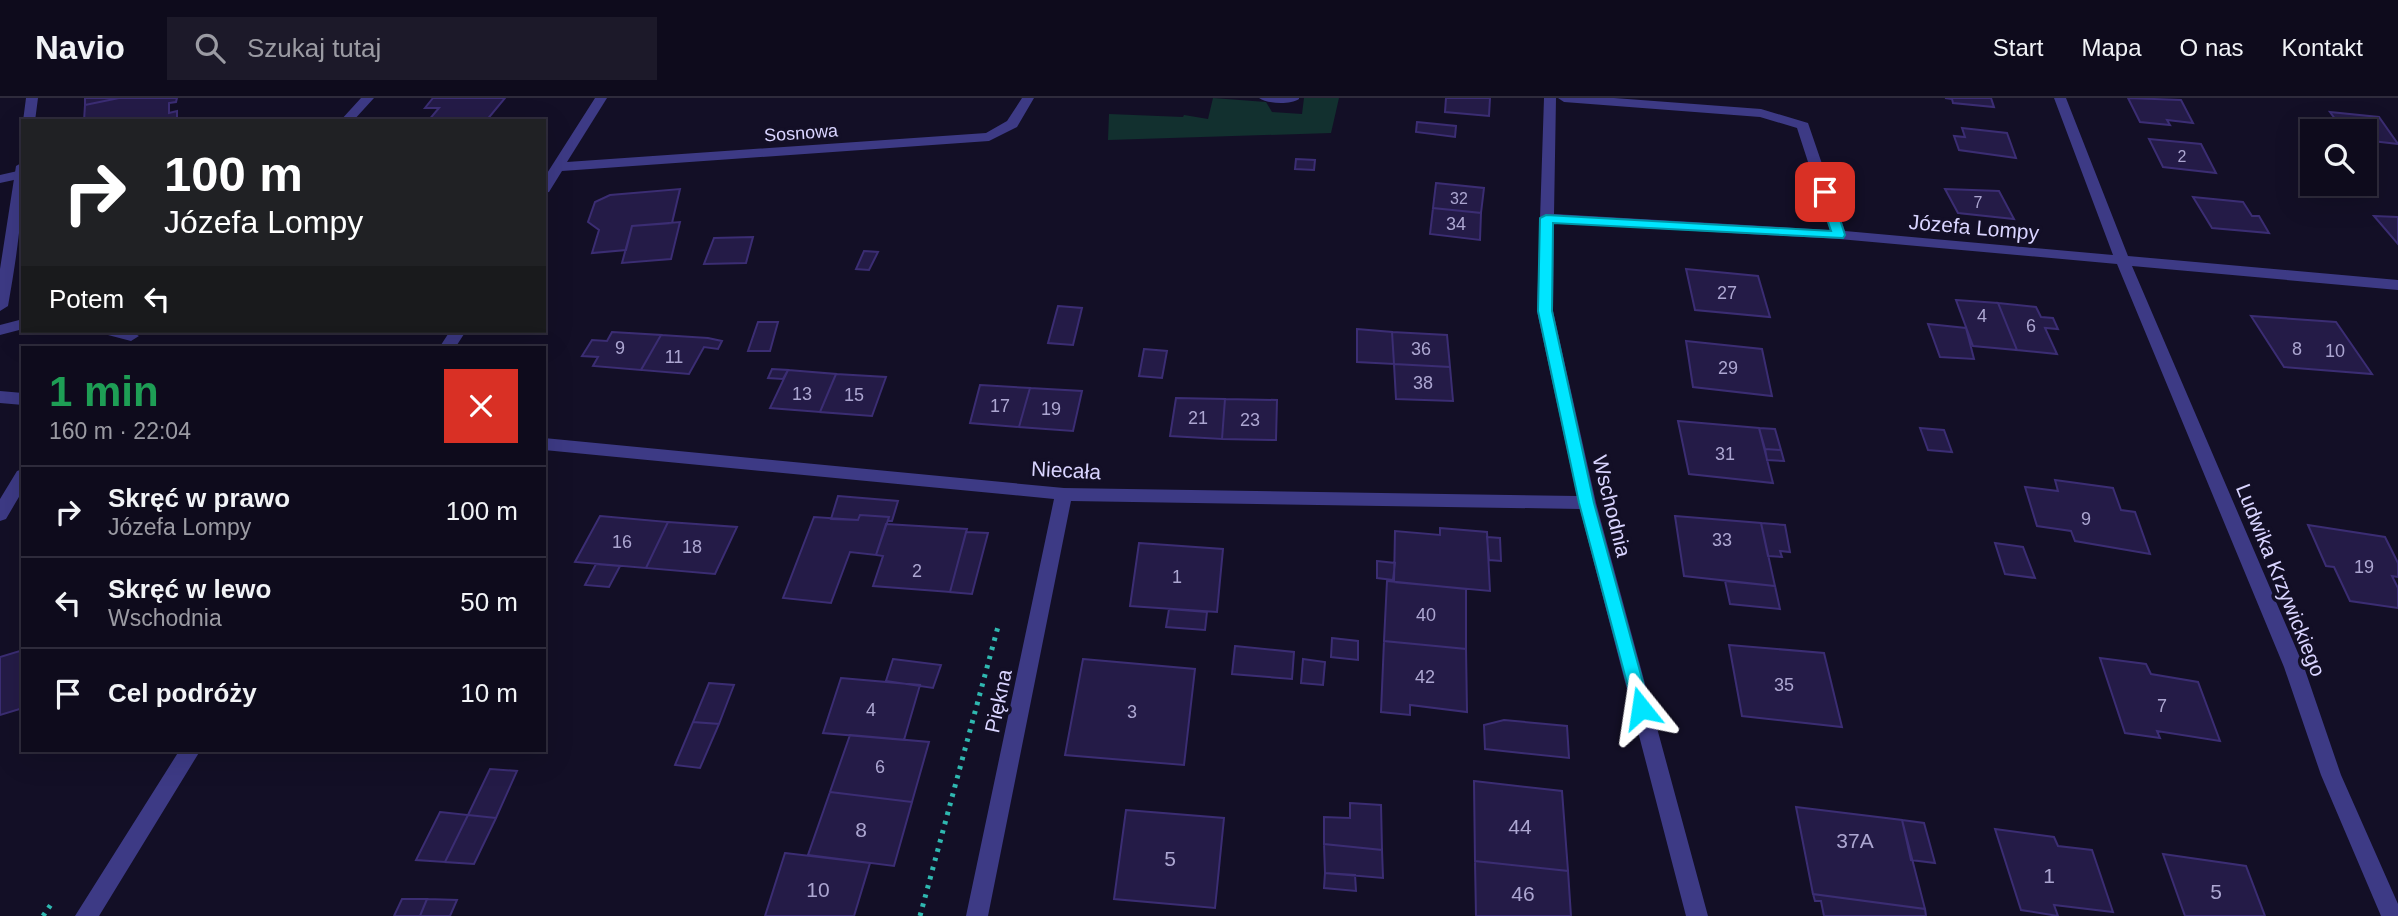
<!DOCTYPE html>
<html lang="pl">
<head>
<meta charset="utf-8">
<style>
	body { margin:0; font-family:Arial,sans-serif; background:#1c1929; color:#f1f3f6; height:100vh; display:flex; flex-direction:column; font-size:26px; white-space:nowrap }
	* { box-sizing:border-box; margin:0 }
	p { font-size:23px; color:#9b9ba3 }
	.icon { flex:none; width:38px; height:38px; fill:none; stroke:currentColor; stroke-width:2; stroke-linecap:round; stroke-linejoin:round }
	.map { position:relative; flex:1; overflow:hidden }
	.sheet { position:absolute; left:21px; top:248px; width:525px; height:406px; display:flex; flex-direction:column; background:#0e0b1c; border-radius:0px; box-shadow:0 7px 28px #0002,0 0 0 2px #2e2b3b }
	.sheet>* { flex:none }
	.banner { position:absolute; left:21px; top:21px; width:525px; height:214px; border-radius:0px; box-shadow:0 7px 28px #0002,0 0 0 2px #2e2b3b; background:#202124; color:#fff; overflow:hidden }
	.controls { position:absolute; left:2300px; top:21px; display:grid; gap:14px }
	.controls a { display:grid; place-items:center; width:77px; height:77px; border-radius:0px; background:#0e0b1c; box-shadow:0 7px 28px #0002,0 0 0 2px #2e2b3b; font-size:35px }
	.pin { position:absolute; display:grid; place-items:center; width:60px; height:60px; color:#fff; margin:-30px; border-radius:14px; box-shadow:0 4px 10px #0006 }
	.me { position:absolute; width:77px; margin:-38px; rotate:345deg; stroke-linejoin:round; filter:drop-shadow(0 0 5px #0008) }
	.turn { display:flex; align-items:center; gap:24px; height:147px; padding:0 28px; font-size:32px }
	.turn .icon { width:91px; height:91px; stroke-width:2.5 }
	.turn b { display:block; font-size:49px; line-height:60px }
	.then { display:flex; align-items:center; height:66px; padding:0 28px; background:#0003; gap:14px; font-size:26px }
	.round { display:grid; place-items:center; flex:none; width:74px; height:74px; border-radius:0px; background:#1c1929 }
	.summary { display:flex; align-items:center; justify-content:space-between; height:119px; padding:0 28px }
	h1 { font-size:42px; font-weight:800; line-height:52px; color:#1e9e55 }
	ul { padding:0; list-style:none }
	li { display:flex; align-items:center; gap:21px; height:91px; padding:0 28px; border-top:2px solid #2e2b3b }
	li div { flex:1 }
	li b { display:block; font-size:26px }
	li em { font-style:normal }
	header { display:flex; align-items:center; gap:42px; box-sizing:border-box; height:98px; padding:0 35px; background:#0e0b1c; border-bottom:2px solid #2e2b3b }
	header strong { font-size:33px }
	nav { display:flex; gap:38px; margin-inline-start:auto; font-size:24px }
	.search { width:490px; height:63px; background:#1c1929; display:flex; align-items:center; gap:18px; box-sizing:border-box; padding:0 24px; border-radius:0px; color:#9b9ba3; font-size:26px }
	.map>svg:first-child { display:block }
	.green { fill:#12302f }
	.building { fill:#241b47; stroke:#3b2d73; stroke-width:2 }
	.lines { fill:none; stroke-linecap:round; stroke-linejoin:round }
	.path { stroke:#2fb8b0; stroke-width:5; stroke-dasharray:3.5 6; stroke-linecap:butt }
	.lane { fill:#3d3a85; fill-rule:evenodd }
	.street { fill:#3d3a85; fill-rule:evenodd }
	.route { fill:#00e5ff; stroke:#0095a6; stroke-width:2 }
	.labels { text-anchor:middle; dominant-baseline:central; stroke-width:7; stroke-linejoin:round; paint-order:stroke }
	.far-number-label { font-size:16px; fill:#aca6d1 }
	.far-street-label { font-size:18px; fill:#d9d4ff; stroke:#130f26 }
	.number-label { font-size:18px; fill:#aca6d1 }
	.street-label { font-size:21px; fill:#d9d4ff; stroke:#130f26 }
	.near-number-label { font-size:21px; fill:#aca6d1 }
</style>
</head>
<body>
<header>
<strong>Navio</strong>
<div class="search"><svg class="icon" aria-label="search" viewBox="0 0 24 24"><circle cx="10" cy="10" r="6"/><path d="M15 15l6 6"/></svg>Szukaj tutaj</div>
<nav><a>Start</a><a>Mapa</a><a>O nas</a><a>Kontakt</a></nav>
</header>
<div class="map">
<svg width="2398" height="818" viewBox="0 0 2398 818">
	<rect width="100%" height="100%" fill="#130f26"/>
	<!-- green -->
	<path class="green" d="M1213,0L1266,4L1272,14L1302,16L1304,0H1339L1331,35L1108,42L1109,16L1183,19L1184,17L1208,21Z"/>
	<!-- building -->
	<path class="building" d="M85,0H119L85,7Z
		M119,0H177L176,4L169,5V15L177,13V23H84L85,7Z
		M433,0H505L486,23H428L439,10H425Z
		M1446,0H1490L1489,18L1445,14Z
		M1945,0H1991L1994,9L1953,5L1952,1Z
		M2128,0L2181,2L2193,25L2167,22L2170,27L2140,24Z
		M2330,14L2379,19L2398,46L2364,42V33H2344Z
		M1417,24L1456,28L1455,39L1416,34Z
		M1962,30L2007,35L2016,60L1959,52L1954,38L1965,39Z
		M2149,41L2201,46L2216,75L2163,69Z
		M1296,61L1315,62L1314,72L1295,71Z
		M1436,85L1484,90L1481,115L1433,110Z
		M680,91L672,125L632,128L626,152L592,155L599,132L588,124L595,104L610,97Z
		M1945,91L1999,93L2014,121L1958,115Z
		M2193,99L2243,104L2252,118H2259L2269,135L2212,130Z
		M1433,110L1481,115L1480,142L1430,136Z
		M2374,118L2398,119V146Z
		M680,124L671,161L622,165L632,128Z
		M753,139L746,165L704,166L714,140Z
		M864,153L878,154L869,172L856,171Z
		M1686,171L1758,178L1770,219L1695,212Z
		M1956,202L1998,205L2017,252L1973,248Z
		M1998,205L2036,209L2041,219L2053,220L2058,231L2045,230L2057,256L2017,252Z
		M1058,208L1082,210L1073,247L1048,245Z
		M2251,218L2336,224L2372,276L2284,269Z
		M758,224H778L770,253H748Z
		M1928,226L1966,230L1974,261L1940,259Z
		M1357,231L1392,234L1394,266L1357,264Z
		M612,234L661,237L641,272L593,268L598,259L582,258L592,242L607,243Z
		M1392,234L1447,237L1450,269L1394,266Z
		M661,237L708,240L722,243L718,251L704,249L689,276L641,272Z
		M1686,243L1762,251L1772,298L1693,289Z
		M1144,251L1167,253L1162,280L1139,278Z
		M1394,266L1450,269L1453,303L1396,301Z
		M772,271L788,272L783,281L768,280Z
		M788,272L836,276L820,314L770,310Z
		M836,276L886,279L872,318L820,314Z
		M980,287L1030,290L1019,329L970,325Z
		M1030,290L1082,293L1073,333L1019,329Z
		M1176,300L1225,301L1222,341L1170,338Z
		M1225,301L1277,302L1276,342L1222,341Z
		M1678,323L1759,330L1773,385L1689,376Z
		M1759,330L1775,331L1781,352L1765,351Z
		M1920,330L1944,332L1952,354L1928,352Z
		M1765,351L1781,352L1784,363L1767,362Z
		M2055,382L2113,390L2121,412L2135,414L2150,456L2075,443L2071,433L2037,428L2025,389L2058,393Z
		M838,398L898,403L892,423H888L889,419L860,417L858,422L831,421Z
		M860,417L889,419L876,457L850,454L831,505L783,500L814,419L858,422Z
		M600,418L668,424L646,470L575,464Z
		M1675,418L1761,425L1775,488L1684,478Z
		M668,424L737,429L715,476L646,470Z
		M1761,425L1785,427L1790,454L1780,453L1782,459L1768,458Z
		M886,426L967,431L950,494L873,488L883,458L876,457Z
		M2308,427L2385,439L2398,465V479L2392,478L2398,490V510L2350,503L2334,469L2326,468Z
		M1440,430L1487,434L1490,493L1394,484L1395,433L1440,437Z
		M966,434L988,435L972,496L950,494Z
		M1487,439L1500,440L1501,463L1489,462Z
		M1139,445L1223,451L1217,514L1130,508Z
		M1995,445L2023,449L2035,480L2005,476Z
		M1377,463L1395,465L1393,482L1377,480Z
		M596,466L620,468L609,489L585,487Z
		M1387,483L1466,491V551L1384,543Z
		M1725,483L1775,488L1780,511L1730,506Z
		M1169,511L1207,514L1205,532L1166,529Z
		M1332,540L1358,543V562L1331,559Z
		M1384,543L1466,551L1467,614L1410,607V617L1381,614Z
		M1729,547L1824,555L1842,629L1742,618Z
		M1235,548L1294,554L1292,581L1232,576Z
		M23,552V610L0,617V559Z
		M2100,560L2146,566L2151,576L2198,584L2220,643L2157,633L2160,640L2125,635Z
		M893,561L941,567L933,590L886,583Z
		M1083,561L1195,571L1184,667L1065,657Z
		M1303,561L1325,564L1323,587L1301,585Z
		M841,580L920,587L904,642L823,635Z
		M709,585L734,587L719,626L693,624Z
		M1504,622L1567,628L1569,660L1485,651L1484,627Z
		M693,624L719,626L700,670L675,667Z
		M850,637L929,644L912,704L830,694Z
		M490,671L517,673L496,720L468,717Z
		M1474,683L1562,693L1568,773L1475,763Z
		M830,694L912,704L894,768L808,757Z
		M1350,705L1381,707L1382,752L1324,746V719L1350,720Z
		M1796,709L1902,722L1925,811L1813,796Z
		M1126,712L1224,720L1215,810L1114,801Z
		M440,714L468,717L445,764L416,762Z
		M468,717L496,720L474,766L445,764Z
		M1902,722L1924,725L1935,765L1911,762Z
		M1995,731L2054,739L2058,748L2092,752L2113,814L2054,807L2058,818L2021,812Z
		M1324,746L1382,752L1383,780L1325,775Z
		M785,755L870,765L854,818H765Z
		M2163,756L2246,768L2265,818H2185Z
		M1475,763L1568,773L1571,818H1476Z
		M1325,775L1355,777L1356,793L1324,790Z
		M1813,796L1925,811L1926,818H1824L1821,803H1815Z
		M402,801H427L420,818H394Z
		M427,801L457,802L450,818H420Z"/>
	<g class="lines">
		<!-- path -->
		<path class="path" d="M43,818L52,805
			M920,818L999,525"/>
		<!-- lane -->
		<path class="lane" d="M1259,0H1299V1C1290,7 1268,6 1259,0Z
			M22,72L23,80L0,85V77Z
			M23,221V231L0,237V227Z
			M105,233H130L139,238L131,243L108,237Z
			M23,371V392L6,421L0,423V401L17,373Z"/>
		<!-- street -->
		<path class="street" d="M26,0H38L35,23H23Z
			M361,0H374L353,23H340Z
			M595,0H607L567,64L986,35L1007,23L1022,0H1034L1017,29L989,43L562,73L549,94L544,95V80Z
			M1544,0H1556L1554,116L1830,132L1797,30L1760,19L1564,4L1558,0H1614L1761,11L1808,25L1845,133L2113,157L2054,0H2066L2128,158L2398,182V192L2132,168L2304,569L2341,677L2398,806V818H2381L2321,677L2284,569L2117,166L1839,141L1554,125L1553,213L1596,405L1708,818H1686L1580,411L1071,403L988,818H966L1054,401L544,352V340L1064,390L1577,398L1537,213Z
			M23,64C23,116 17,157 8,208L0,213V171L16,68Z
			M450,233H466L455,250H439Z
			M0,293L23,295V307L0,305Z
			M179,653H200L99,818H75Z"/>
	</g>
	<!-- route -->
	<path class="route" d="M1825,90L1831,94L1845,137L1843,140L1553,125L1552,213L1594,405L1650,610L1647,615L1641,617L1635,615L1579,405L1538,213L1540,120L1546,117L1831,133L1818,94Z"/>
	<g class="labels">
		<!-- far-number labels -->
		<g class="far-number-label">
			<text x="2182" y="58">2</text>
			<text x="1459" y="100">32</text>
			<text x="1978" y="104">7</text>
		</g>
		<!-- far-street labels -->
		<g class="far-street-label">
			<text transform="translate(801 35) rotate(-4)">Sosnowa</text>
		</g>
		<!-- number labels -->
		<g class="number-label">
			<text x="1456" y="126">34</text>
			<text x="1727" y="195">27</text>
			<text x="1982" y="218">4</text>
			<text x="2031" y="228">6</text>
			<text x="620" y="250">9</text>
			<text x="1421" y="251">36</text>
			<text x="2297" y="251">8</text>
			<text x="2335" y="253">10</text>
			<text x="674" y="259">11</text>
			<text x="1728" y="270">29</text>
			<text x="1423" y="285">38</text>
			<text x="802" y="296">13</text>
			<text x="854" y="297">15</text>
			<text x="1000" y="308">17</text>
			<text x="1051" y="311">19</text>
			<text x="1198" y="320">21</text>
			<text x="1250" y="322">23</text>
			<text x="1725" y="356">31</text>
			<text x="2086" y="421">9</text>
			<text x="1722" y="442">33</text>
			<text x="622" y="444">16</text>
			<text x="692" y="449">18</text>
			<text x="2364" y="469">19</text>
			<text x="917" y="473">2</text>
			<text x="1177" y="479">1</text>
			<text x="1426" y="517">40</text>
			<text x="1425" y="579">42</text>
			<text x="1784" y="587">35</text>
			<text x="2162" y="608">7</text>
			<text x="871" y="612">4</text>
			<text x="1132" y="614">3</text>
			<text x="880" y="669">6</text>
		</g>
		<!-- street labels -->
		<g class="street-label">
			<text transform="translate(1974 129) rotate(5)">Józefa Lompy</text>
			<text transform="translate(1066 372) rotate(3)">Niecała</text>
			<text transform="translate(1612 408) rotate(76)">Wschodnia</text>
			<text transform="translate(2281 482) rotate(68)">Ludwika Krzywickiego</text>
			<text transform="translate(998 603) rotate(-78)">Piękna</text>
		</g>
		<!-- near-number labels -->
		<g class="near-number-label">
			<text x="1520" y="728">44</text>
			<text x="861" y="731">8</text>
			<text x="1855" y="742">37A</text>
			<text x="1170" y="760">5</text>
			<text x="2049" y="777">1</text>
			<text x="818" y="791">10</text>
			<text x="2216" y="793">5</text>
			<text x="1523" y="795">46</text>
		</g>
	</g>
</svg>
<div class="controls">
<a><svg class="icon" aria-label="search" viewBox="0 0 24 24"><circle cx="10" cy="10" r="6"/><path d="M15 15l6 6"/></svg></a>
</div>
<div class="pin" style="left:1825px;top:94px;background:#d93025"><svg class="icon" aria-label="arrive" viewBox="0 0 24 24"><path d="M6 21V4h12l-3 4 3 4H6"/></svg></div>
<svg class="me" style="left:1641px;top:610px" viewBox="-20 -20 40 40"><path d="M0-17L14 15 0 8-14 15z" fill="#00e5ff" stroke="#fff" stroke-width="4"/></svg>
<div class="banner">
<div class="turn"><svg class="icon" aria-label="right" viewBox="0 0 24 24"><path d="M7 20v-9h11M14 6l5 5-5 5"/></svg><div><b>100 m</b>Józefa Lompy</div></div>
<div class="then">Potem<svg class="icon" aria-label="left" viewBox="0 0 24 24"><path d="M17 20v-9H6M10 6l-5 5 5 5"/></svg></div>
</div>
<section class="sheet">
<div class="summary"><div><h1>1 min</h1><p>160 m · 22:04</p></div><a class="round" style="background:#d93025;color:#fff"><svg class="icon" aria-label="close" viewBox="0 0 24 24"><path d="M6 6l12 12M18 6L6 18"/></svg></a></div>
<ul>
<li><svg class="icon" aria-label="right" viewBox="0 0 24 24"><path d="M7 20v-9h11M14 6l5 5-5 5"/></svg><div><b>Skręć w prawo</b><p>Józefa Lompy</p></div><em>100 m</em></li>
<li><svg class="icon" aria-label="left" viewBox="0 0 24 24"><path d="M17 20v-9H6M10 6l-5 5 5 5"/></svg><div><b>Skręć w lewo</b><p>Wschodnia</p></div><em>50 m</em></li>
<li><svg class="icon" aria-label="arrive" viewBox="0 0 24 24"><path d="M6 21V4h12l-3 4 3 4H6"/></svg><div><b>Cel podróży</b></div><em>10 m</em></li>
</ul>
</section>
</div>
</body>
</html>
